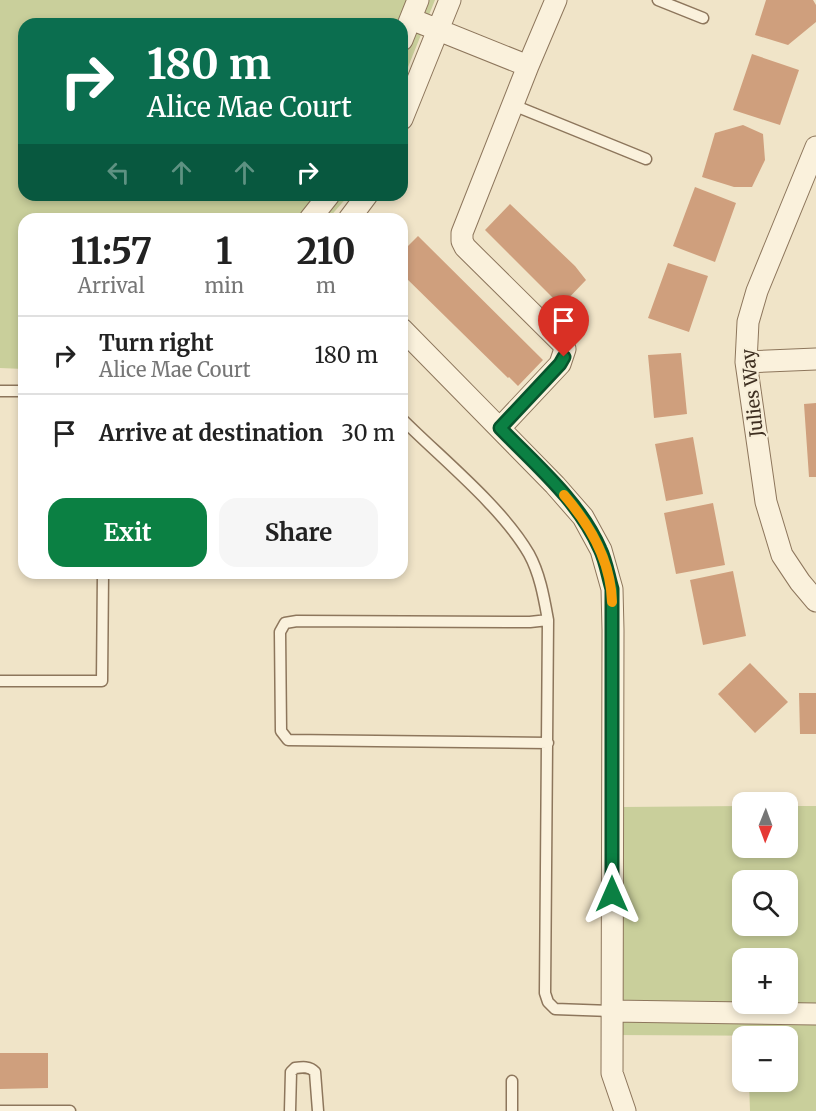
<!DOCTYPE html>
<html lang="en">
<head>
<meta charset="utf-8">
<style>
	body { margin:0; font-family:Merriweather,serif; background:#f6f6f6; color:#222; height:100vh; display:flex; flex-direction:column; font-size:22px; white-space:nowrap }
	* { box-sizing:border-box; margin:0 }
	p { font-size:20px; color:#767676 }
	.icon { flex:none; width:33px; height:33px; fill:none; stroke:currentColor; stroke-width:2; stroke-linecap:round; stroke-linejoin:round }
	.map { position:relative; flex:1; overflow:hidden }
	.side { position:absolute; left:18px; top:213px; width:390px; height:366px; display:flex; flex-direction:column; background:#fff; border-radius:18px; box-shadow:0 3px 9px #0003 }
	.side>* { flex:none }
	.top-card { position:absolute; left:18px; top:18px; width:390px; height:183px; border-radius:18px; box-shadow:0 3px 9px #0003; background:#0b6e4f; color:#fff; overflow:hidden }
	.needle { width:39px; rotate:181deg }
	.fabs { position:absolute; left:732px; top:792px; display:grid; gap:12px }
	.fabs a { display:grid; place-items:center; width:66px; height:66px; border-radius:12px; background:#fff; box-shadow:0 3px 9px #0003; font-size:30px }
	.pin { position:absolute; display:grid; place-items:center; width:51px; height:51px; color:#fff; margin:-62px -26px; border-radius:50% 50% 50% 0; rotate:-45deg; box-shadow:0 0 6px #0007 }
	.pin .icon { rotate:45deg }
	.me { position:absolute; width:66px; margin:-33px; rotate:0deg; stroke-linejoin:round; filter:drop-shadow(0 0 4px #0008) }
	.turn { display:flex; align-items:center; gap:21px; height:126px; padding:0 30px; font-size:27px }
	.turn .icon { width:78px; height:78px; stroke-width:2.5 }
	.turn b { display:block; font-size:42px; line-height:51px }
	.lanes { display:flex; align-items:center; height:57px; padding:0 30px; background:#0003; justify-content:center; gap:30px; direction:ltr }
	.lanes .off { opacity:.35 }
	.eta { display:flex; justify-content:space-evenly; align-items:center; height:102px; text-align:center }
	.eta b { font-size:36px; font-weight:700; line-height:42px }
	.cta { display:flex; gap:12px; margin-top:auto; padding:12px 30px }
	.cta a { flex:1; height:69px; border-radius:18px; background:#0b8043; color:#fff; font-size:24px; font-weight:700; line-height:69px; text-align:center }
	.cta a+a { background:#f6f6f6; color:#222 }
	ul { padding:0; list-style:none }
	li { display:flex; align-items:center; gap:18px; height:78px; padding:0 30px; border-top:2px solid #e0e0e0 }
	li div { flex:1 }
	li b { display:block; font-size:22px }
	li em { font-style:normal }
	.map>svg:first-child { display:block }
	.green { fill:#c9cf9b; fill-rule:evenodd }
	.building { fill:#cf9f7d }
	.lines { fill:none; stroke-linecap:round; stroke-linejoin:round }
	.service-casing { stroke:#8d765c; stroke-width:13 }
	.minor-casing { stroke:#8d765c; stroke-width:23 }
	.service { stroke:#faf1dc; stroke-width:10 }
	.minor { stroke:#faf1dc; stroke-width:21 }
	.route-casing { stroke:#07532c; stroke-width:15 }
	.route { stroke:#0b8043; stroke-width:10 }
	.slow { stroke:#f59e0b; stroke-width:10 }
	.labels { text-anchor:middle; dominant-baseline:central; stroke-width:4.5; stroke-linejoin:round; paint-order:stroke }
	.street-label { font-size:18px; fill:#3d2e20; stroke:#f7eed8 }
</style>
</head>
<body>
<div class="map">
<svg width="816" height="1111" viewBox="0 0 816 1111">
	<rect width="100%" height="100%" fill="#f0e4c8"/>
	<!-- green -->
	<path class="green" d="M0,0H435L402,82V24H24V195H349L328,219H24V369L0,368Z
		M742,806V848H788V806H816V1111H750L749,1082H788V1036L612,1035L623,807ZM742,880H788V926H742ZM742,958H788V1004H742Z"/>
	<!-- building -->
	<path class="building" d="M766,0H813L816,5V22L788,45L755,35Z
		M752,54L799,70L780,125L733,110Z
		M743,125L763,134L765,160L752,187H734L702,177L715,133Z
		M695,187L736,203L715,262L673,246Z
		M510,204L575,266L586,280L561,306L485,230Z
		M418,236L543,360L518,386L509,377L508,378L402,274V252Z
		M668,263L708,276L689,332L648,318Z
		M681,353L687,414L654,418L648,355Z
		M816,403V477H809L804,404Z
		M693,437L703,494L666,501L655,444Z
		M713,503L725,565L676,574L664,513Z
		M733,571L746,636L703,645L690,580Z
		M750,663L788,702L755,733L718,694Z
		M799,693H816V734H800Z
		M0,1053H48V1088L0,1089Z"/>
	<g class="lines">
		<!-- service casing -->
		<g class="service-casing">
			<path id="service" d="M658,0L703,18
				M513,105L646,159
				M0,391H24
				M402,419C441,458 502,507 529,554C540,574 544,598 548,620L545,993L548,1002L555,1009L611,1011
				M0,681H102L103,573
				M548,743L288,740L281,731L280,632L285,623L297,621L530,622L548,620
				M0,1111H70
				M290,1111L291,1072L295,1068C302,1067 310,1066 315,1072L318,1111
				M512,1111V1081"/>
		</g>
		<!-- minor casing -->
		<g class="minor-casing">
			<path id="minor" d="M411,19L528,66L462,233V241L465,247L562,343L565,349L560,364L500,428
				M402,40L418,0
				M528,66L556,0
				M402,119L450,0
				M816,147L757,291L748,322L746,362L766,502L782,555L800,582L816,601
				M310,219L329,195
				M349,219L367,195
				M402,329L555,485L583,517L601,550L612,589L613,630L612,1073L625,1111
				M746,362L816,359
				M611,1011L816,1014"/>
		</g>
		<!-- service -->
		<use href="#service" class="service"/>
		<!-- minor -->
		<use href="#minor" class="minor"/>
	</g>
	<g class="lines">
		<!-- route casing -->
		<g class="route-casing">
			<path id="route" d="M564,357L560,364L500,428C536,465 579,501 600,549C606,561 608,576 612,589V894"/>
		</g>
		<!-- route -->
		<use href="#route" class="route"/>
		<!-- slow -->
		<path class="slow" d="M564,495C590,525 611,561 612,602"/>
	</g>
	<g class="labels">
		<!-- street labels -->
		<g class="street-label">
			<text transform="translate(752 393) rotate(-96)">Julies Way</text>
		</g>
	</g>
</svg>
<div class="fabs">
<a><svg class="needle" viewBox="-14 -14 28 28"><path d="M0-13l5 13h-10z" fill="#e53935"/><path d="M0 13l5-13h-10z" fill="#767676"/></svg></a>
<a><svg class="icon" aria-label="search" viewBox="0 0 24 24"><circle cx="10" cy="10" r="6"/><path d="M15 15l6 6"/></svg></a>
<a>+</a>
<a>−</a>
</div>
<div class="pin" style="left:564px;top:357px;background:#d93025"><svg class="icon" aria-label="arrive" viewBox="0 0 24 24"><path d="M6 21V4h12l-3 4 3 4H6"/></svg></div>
<svg class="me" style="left:612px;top:894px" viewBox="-20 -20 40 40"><path d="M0-17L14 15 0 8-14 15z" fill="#0b8043" stroke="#fff" stroke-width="4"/></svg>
<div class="top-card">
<div class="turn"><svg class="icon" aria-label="right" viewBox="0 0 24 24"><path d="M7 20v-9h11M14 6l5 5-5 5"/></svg><div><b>180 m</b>Alice Mae Court</div></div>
<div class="lanes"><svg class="icon off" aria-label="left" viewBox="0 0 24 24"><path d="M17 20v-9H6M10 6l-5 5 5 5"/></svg><svg class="icon off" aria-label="ahead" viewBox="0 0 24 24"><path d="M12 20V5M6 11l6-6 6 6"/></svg><svg class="icon off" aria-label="ahead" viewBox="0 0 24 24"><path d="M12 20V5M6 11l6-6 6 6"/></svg><svg class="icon" aria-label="right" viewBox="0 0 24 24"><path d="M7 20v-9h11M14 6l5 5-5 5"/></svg></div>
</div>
<section class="side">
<div class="eta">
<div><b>11:57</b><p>Arrival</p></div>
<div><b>1</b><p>min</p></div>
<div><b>210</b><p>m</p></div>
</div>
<ul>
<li><svg class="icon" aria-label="right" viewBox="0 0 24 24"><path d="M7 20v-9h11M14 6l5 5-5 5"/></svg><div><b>Turn right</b><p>Alice Mae Court</p></div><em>180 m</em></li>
<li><svg class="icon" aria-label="arrive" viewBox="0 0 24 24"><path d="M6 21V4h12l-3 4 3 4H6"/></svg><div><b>Arrive at destination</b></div><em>30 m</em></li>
</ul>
<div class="cta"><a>Exit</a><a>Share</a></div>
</section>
</div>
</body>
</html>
